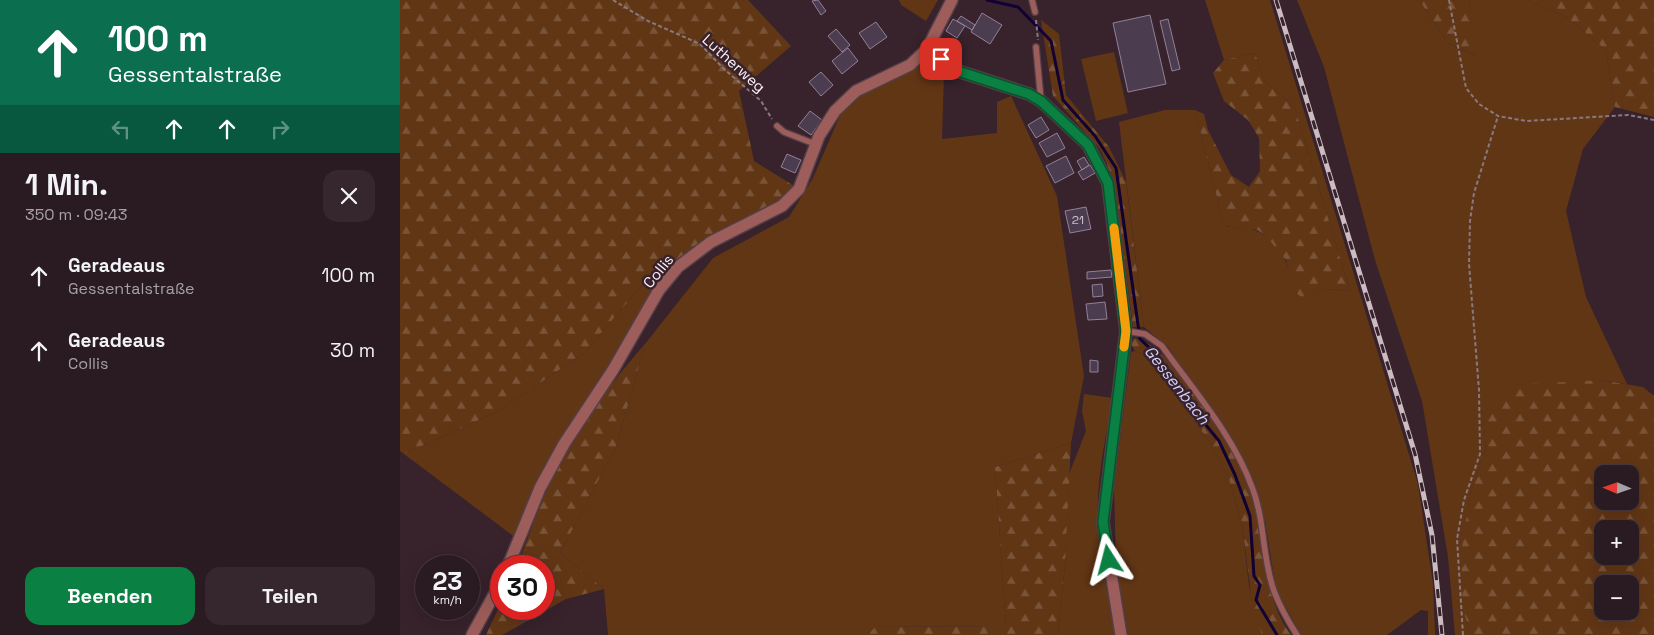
<!DOCTYPE html>
<html lang="de">
<head>
<meta charset="utf-8">
<style>
	body { margin:0; font-family:"Space Grotesk",sans-serif; background:#36272e; color:#f1f3f6; height:100vh; display:flex; flex-direction:column; font-size:19px; white-space:nowrap }
	* { box-sizing:border-box; margin:0 }
	p { font-size:16px; color:#a5a1a5 }
	.icon { flex:none; width:28px; height:28px; fill:none; stroke:currentColor; stroke-width:2; stroke-linecap:round; stroke-linejoin:round }
	.map { position:relative; flex:1; overflow:hidden }
	.panel { display:flex; flex-direction:column; background:#2a1a21; width:400px }
	.panel>* { flex:none }
	.guide { background:#0b6e4f; color:#fff; overflow:hidden }
	.needle { width:32px; rotate:272deg }
	.tools { position:absolute; left:1194px; top:465px; display:grid; gap:10px }
	.tools a { display:grid; place-items:center; width:45px; height:45px; border-radius:10px; background:#2a1a21; box-shadow:0 5px 20px #0002,0 0 0 1px #46383f; font-size:25px }
	.speed { position:absolute; left:15px; top:555px; display:flex; gap:10px; font-size:25px; font-weight:700; text-align:center }
	.speed>* { display:grid; place-content:center; width:65px; height:65px; border-radius:50%; background:#2a1a21; box-shadow:0 5px 20px #0002,0 0 0 1px #46383f; line-height:1 }
	.speed small { font-size:12px; font-weight:400 }
	.speed .limit { border:8px solid #d22; background:#fff; color:#111 }
	.pin { position:absolute; display:grid; place-items:center; width:42px; height:42px; color:#fff; margin:-21px; border-radius:10px; box-shadow:0 2px 8px #0006 }
	.me { position:absolute; width:55px; margin:-28px; rotate:351deg; stroke-linejoin:round; filter:drop-shadow(0 0 4px #0008) }
	.turn { display:flex; align-items:center; gap:18px; height:105px; padding:0 25px; font-size:22px }
	.turn .icon { width:65px; height:65px; stroke-width:2.5 }
	.turn b { display:block; font-size:35px; line-height:42px }
	.lanes { display:flex; align-items:center; height:48px; padding:0 25px; background:#0003; justify-content:center; gap:25px; direction:ltr }
	.lanes .off { opacity:.35 }
	.round { display:grid; place-items:center; flex:none; width:52px; height:52px; border-radius:15px; background:#36272e }
	.overview { display:flex; align-items:center; justify-content:space-between; height:85px; padding:0 25px }
	h1 { font-size:30px; font-weight:700; line-height:38px }
	.action { display:flex; gap:10px; margin-top:auto; padding:10px 25px }
	.action a { flex:1; height:58px; border-radius:15px; background:#0b8043; color:#fff; font-size:20px; font-weight:700; line-height:58px; text-align:center }
	.action a+a { background:#36272e; color:#f1f3f6 }
	ul { padding:0; list-style:none }
	li { display:flex; align-items:center; gap:15px; height:75px; padding:0 25px }
	li div { flex:1 }
	li b { display:block; font-size:19px }
	li em { font-style:normal }
	main { display:flex; flex:1; min-height:0 }
	.map>svg:first-child { display:block }
	.green { fill:#613615 }
	.forest { fill:url(#forest-firs); fill-rule:evenodd }
	.lines { fill:none; stroke-linecap:round; stroke-linejoin:round }
	.stream { stroke:#110036; stroke-width:3 }
	.building { fill:#4b3c4f; stroke:#928196 }
	.service-casing { stroke:#543f48; stroke-width:8 }
	.minor-casing { stroke:#543f48; stroke-width:14 }
	.path { stroke:#8a7880; stroke-width:2; stroke-dasharray:4 2.5; stroke-linecap:butt }
	.service { stroke:#9d5e5b; stroke-width:5.5 }
	.minor { stroke:#9d5e5b; stroke-width:11 }
	.rail-casing { stroke:#cbbcc2; stroke-width:5 }
	.rail { stroke:#38222c; stroke-width:3; stroke-dasharray:9; stroke-linecap:butt }
	.route-casing { stroke:#07532c; stroke-width:12 }
	.route { stroke:#0b8043; stroke-width:9 }
	.slow { stroke:#f59e0b; stroke-width:9 }
	.labels { text-anchor:middle; dominant-baseline:central; stroke-width:5; stroke-linejoin:round; paint-order:stroke }
	.number-label { font-size:12px; fill:#d1c4cc }
	.street-label { font-size:15px; fill:#fef1f6; stroke:#38222c }
	.water-label { font-size:16px; font-style:italic; fill:#d0cdfa; stroke:#38222c }
</style>
</head>
<body>
<main>
<section class="panel">
<div class="guide">
<div class="turn"><svg class="icon" aria-label="ahead" viewBox="0 0 24 24"><path d="M12 20V5M6 11l6-6 6 6"/></svg><div><b>100 m</b>Gessentalstraße</div></div>
<div class="lanes"><svg class="icon off" aria-label="left" viewBox="0 0 24 24"><path d="M17 20v-9H6M10 6l-5 5 5 5"/></svg><svg class="icon" aria-label="ahead" viewBox="0 0 24 24"><path d="M12 20V5M6 11l6-6 6 6"/></svg><svg class="icon" aria-label="ahead" viewBox="0 0 24 24"><path d="M12 20V5M6 11l6-6 6 6"/></svg><svg class="icon off" aria-label="right" viewBox="0 0 24 24"><path d="M7 20v-9h11M14 6l5 5-5 5"/></svg></div>
</div>
<div class="overview"><div><h1>1 Min.</h1><p>350 m · 09:43</p></div><a class="round"><svg class="icon" aria-label="close" viewBox="0 0 24 24"><path d="M6 6l12 12M18 6L6 18"/></svg></a></div>
<ul>
<li><svg class="icon" aria-label="ahead" viewBox="0 0 24 24"><path d="M12 20V5M6 11l6-6 6 6"/></svg><div><b>Geradeaus</b><p>Gessentalstraße</p></div><em>100 m</em></li>
<li><svg class="icon" aria-label="ahead" viewBox="0 0 24 24"><path d="M12 20V5M6 11l6-6 6 6"/></svg><div><b>Geradeaus</b><p>Collis</p></div><em>30 m</em></li>
</ul>
<div class="action"><a>Beenden</a><a>Teilen</a></div>
</section>
<div class="map">
<svg width="1254" height="635" viewBox="0 0 1254 635">
	<defs>
		<pattern id="forest-firs" width="22" height="20" patternUnits="userSpaceOnUse" patternTransform="scale(1.25)"><rect width="22" height="20" fill="#613615"/><path d="M5 1l3.5 6h-7zM16 11l3.5 6h-7z" fill="#795438"/></pattern>
	</defs>
	<rect width="100%" height="100%" fill="#38222c"/>
	<!-- green -->
	<path class="green" d="M499,0H538L526,21L501,5Z
		M805,0H870L1018,484L1033,583L1035,635H1028V611L1021,610L987,635H901L876,590L865,521L856,486L838,449L768,347L744,327L719,122L765,110H795L824,226C835,228 850,227 859,232C881,241 892,273 897,294L915,298L923,289L950,291L895,108L865,81L855,53L824,60Z
		M897,0H1019L1049,44L1075,55L1069,0H1129L1166,17L1206,50L1215,107L1183,149L1166,211L1186,297L1227,384L1201,380L1082,405L1086,449L1070,495L1063,610L1071,635H1055L1048,557L1022,401L975,260L924,67Z
		M714,52L728,113L696,121L681,59Z
		M522,62L544,76L542,139L597,133V102L611,96L657,196L684,376L671,443L595,467L606,626L475,627L467,635H208L204,589L160,553L216,447L245,344L313,258L389,217L413,178L441,113L459,95L512,69Z
		M278,267L164,444L120,541L4,454L97,412L184,353L249,277Z
		M735,351L745,355L807,438L828,476L842,523L849,586L862,635H728L716,566L714,487L731,352Z
		M684,394L713,398C705,440 696,481 698,524C700,562 711,598 714,635H658L665,564L669,474L686,431L682,411Z"/>
	<!-- forest -->
	<path class="forest" d="M0,0H348L391,46L339,91L354,161L399,189L278,267L249,277L184,353L97,412L4,454L0,451Z
		M1019,0H1069L1076,55L1049,44Z
		M1129,0H1254V117L1215,107L1206,50L1166,17Z
		M641,20L659,34L666,95L709,147L726,182L744,327H733L714,180L700,149L653,96Z
		M855,53L865,81L895,108L950,291L923,289L915,298H903L897,294L886,260L865,235L857,230L824,226L795,110L804,114L808,130L831,175L849,187L860,171L859,138L848,120L824,101L813,73L824,60Z
		M734,338C761,345 773,367 789,388C814,423 842,457 853,500C866,545 862,596 891,635H862L852,603L842,523L828,476L807,438L745,355L735,351L731,344Z
		M245,344L216,447L160,553L204,589L166,599L102,635H86L101,603V609H144V566H117C127,542 135,516 146,492C169,438 207,387 245,344Z
		M1201,380L1243,387L1254,396V635H1071L1063,610L1061,554L1070,495L1086,449L1082,405L1130,384ZM1202,474H1230V501H1202ZM1202,529H1230V556H1202ZM1202,584H1230V611H1202Z
		M671,443L665,564L658,635H467L475,627L606,626L595,467Z"/>
	<g class="lines">
		<!-- stream -->
		<path class="stream" d="M587,0L618,7L651,41L663,100L695,136L716,168L740,339L758,356L797,414L819,441L835,475L850,516L854,576L860,585L856,600L877,635"/>
	</g>
	<!-- building -->
	<path class="building" d="M418,0L426,11L421,15L412,1Z
		M582,13L602,25L590,44L571,32Z
		M750,15L766,84L728,92L713,23Z
		M561,16L575,25L572,30L557,21Z
		M553,19L565,26L557,38L546,31Z
		M768,19L780,69L772,71L760,21Z
		M476,22L487,37L470,49L459,33Z
		M436,29L450,45L442,52L428,36Z
		M448,48L458,61L442,74L432,61Z
		M421,72L433,85L421,96L409,82Z
		M410,111L422,120L411,135L398,126Z
		M641,117L649,130L636,138L628,125Z
		M657,133L665,148L647,157L639,143Z
		M387,154L401,160L395,173L381,167Z
		M666,156L674,173L655,183L646,166Z
		M684,157L689,165L682,170L677,161Z
		M690,165L695,173L683,180L678,172Z
		M686,207L691,229L670,233L665,211Z
		M711,270L712,277L687,279V272Z
		M702,284L703,296L693,297L692,285Z
		M705,302L707,319L688,320L686,304Z
		M690,360L698,361V372H690Z"/>
	<g class="lines">
		<!-- service casing -->
		<g class="service-casing">
			<path id="service" d="M632,0L635,12
				M636,47L641,101
				M377,126L384,132L415,144
				M726,331L745,334L762,346C794,391 833,435 852,487C865,520 862,558 874,591C880,607 888,621 897,635"/>
		</g>
		<!-- minor casing -->
		<g class="minor-casing">
			<path id="minor" d="M527,49L558,71L629,94L641,101L688,145L708,183L726,331L703,522L721,635
				M108,566L140,488L164,444L213,370L259,290L278,267L311,242L382,206L399,189L419,136L435,111L456,91L510,65L527,49L552,0
				M72,635L101,582"/>
		</g>
		<!-- path -->
		<path class="path" d="M213,0L248,21L300,44L324,69L361,101L372,119
			M1049,0L1066,88L1079,104L1098,116L1126,121L1228,115L1254,120
			M636,20L638,40
			M1063,635L1057,539L1064,500L1080,454L1079,390L1069,264L1070,221L1074,193L1098,116"/>
		<!-- service -->
		<use href="#service" class="service"/>
		<!-- minor -->
		<use href="#minor" class="minor"/>
		<!-- rail casing -->
		<g class="rail-casing">
			<path id="rail" d="M876,0L1015,454L1032,535L1042,635"/>
		</g>
		<!-- rail -->
		<use href="#rail" class="rail"/>
	</g>
	<g class="lines">
		<!-- route casing -->
		<g class="route-casing">
			<path id="route" d="M541,59L558,71L629,94L641,101L688,145L708,183L726,331L703,522L709,560"/>
		</g>
		<!-- route -->
		<use href="#route" class="route"/>
		<!-- slow -->
		<path class="slow" d="M714,228L726,331L724,347"/>
	</g>
	<g class="labels">
		<!-- number labels -->
		<g class="number-label">
			<text x="678" y="220">21</text>
		</g>
		<!-- street labels -->
		<g class="street-label">
			<text transform="translate(334 63) rotate(42)">Lutherweg</text>
			<text transform="translate(258 271) rotate(-51)">Collis</text>
		</g>
		<!-- water labels -->
		<g class="water-label">
			<text transform="translate(777 385) rotate(52)">Gessenbach</text>
		</g>
	</g>
</svg>
<div class="tools">
<a><svg class="needle" viewBox="-14 -14 28 28"><path d="M0-13l5 13h-10z" fill="#e53935"/><path d="M0 13l5-13h-10z" fill="#a5a1a5"/></svg></a>
<a>+</a>
<a>−</a>
</div>
<div class="speed"><div>23<small>km/h</small></div><div class="limit">30</div></div>
<div class="pin" style="left:541px;top:59px;background:#d93025"><svg class="icon" aria-label="arrive" viewBox="0 0 24 24"><path d="M6 21V4h12l-3 4 3 4H6"/></svg></div>
<svg class="me" style="left:709px;top:560px" viewBox="-20 -20 40 40"><path d="M0-17L14 15 0 8-14 15z" fill="#0b8043" stroke="#fff" stroke-width="4"/></svg>
</div>
</main>
</body>
</html>
